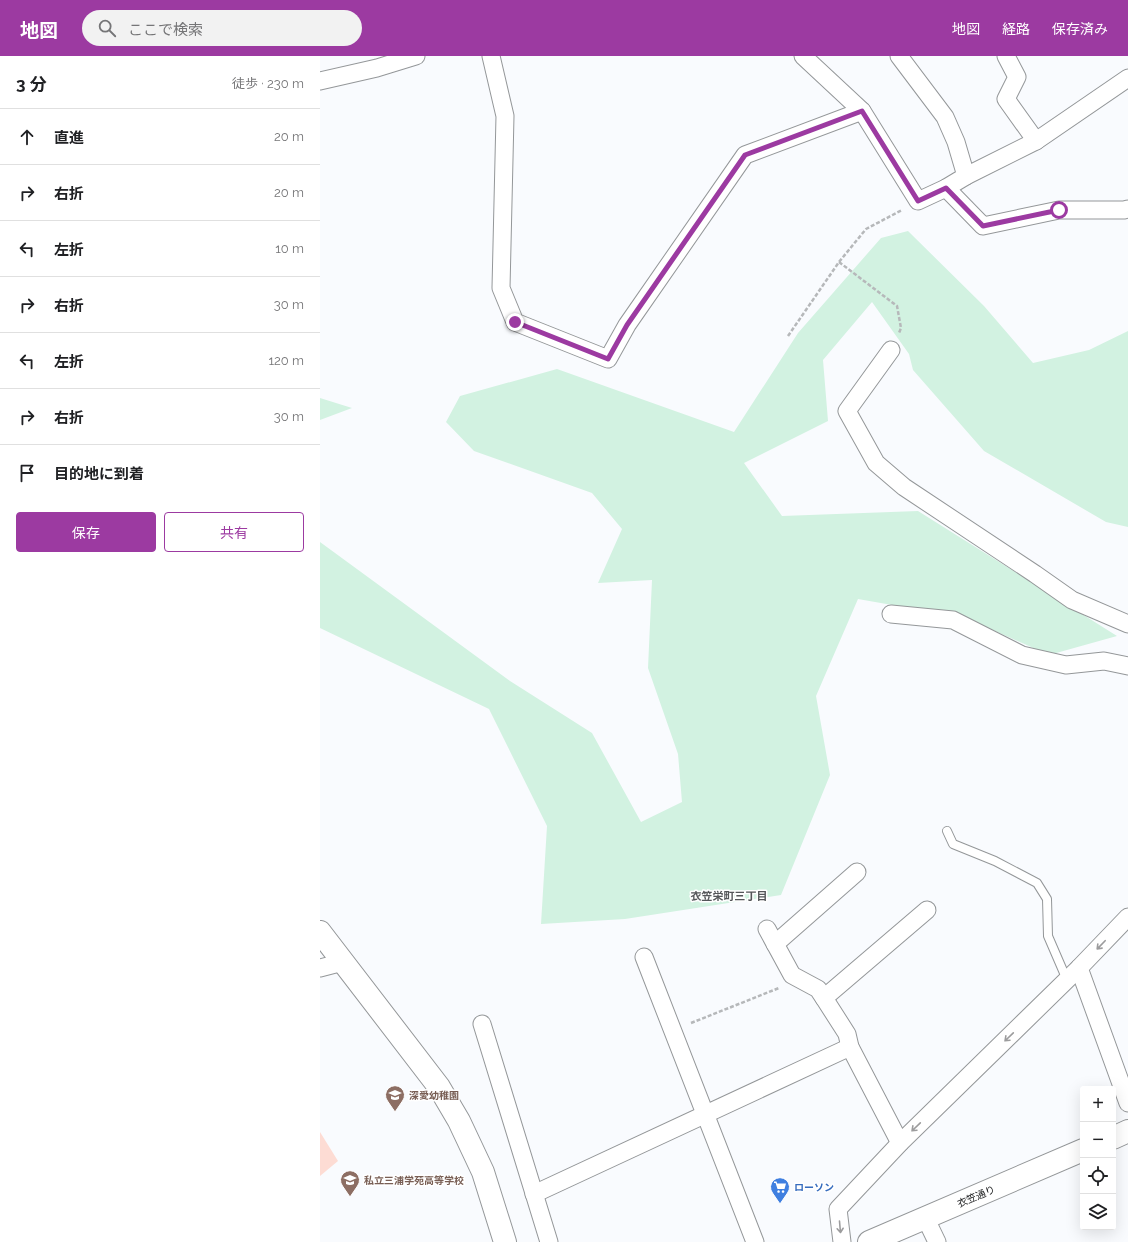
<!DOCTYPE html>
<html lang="ja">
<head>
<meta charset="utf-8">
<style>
	body { margin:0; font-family:Raleway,"Noto Sans JP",sans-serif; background:#f2f2f2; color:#202124 }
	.controls { position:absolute; right:12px; bottom:12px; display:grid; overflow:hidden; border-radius:4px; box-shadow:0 4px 16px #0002 }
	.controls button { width:36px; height:36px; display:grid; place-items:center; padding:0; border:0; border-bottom:1px solid #e0e0e0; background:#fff; color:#202124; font:20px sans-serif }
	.stop { position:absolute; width:12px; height:12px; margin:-9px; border:3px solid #9c3aa1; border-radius:50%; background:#fff }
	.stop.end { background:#9c3aa1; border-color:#fff; box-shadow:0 1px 4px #0008 }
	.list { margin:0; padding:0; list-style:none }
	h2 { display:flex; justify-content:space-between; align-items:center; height:52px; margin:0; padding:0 16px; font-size:17px }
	h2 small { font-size:13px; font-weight:400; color:#757577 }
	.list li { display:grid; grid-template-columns:26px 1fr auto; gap:12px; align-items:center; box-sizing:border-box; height:56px; padding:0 16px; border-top:1px solid #e0e0e0 }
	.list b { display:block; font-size:15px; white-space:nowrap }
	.list em { font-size:13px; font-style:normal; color:#757577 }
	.actions { display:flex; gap:8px; padding:12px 16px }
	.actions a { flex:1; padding:9px 0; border:1px solid #9c3aa1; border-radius:4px; text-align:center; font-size:14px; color:#9c3aa1 }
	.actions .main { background:#9c3aa1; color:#fff }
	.icon { flex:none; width:22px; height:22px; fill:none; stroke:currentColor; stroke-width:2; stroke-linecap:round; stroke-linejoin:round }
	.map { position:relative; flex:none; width:808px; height:1186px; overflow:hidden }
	header { display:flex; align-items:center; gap:24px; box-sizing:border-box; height:56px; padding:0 20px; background:#9c3aa1; color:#fff }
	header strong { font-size:19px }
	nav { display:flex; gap:22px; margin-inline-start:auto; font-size:14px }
	.search { width:280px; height:36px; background:#f2f2f2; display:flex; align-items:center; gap:10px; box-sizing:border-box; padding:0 14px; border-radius:22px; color:#757577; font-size:15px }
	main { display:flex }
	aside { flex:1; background:#fff }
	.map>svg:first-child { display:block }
</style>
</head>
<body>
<header>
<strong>地図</strong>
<div class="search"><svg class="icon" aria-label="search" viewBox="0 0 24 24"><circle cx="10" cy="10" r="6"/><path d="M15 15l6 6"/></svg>ここで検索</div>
<nav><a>地図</a><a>経路</a><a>保存済み</a></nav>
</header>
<main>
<aside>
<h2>3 分<small>徒歩 · 230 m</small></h2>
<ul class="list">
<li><svg class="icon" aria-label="ahead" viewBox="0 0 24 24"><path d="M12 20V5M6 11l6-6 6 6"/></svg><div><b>直進</b></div><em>20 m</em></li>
<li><svg class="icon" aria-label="right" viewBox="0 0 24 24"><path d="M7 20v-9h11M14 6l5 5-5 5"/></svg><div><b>右折</b></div><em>20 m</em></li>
<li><svg class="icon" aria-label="left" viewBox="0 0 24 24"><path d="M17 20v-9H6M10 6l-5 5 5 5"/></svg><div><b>左折</b></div><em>10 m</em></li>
<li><svg class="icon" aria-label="right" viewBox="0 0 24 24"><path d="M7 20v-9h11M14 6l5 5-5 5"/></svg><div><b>右折</b></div><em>30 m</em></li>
<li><svg class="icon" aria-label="left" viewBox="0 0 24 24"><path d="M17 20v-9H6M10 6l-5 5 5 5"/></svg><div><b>左折</b></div><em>120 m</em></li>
<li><svg class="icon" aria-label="right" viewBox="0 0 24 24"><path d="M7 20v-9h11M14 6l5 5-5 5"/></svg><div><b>右折</b></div><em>30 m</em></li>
<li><svg class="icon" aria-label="arrive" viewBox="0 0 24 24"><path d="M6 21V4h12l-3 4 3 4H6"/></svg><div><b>目的地に到着</b></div></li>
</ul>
<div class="actions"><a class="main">保存</a><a>共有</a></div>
</aside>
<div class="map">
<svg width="808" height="1186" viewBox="0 0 808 1186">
	<rect width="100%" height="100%" fill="#f9fbfe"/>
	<!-- green -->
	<g fill="#d2f2e1">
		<polygon points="588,175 664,250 713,307 769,294 808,275 808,471 786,466 664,395 593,314 589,298 552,246 503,304 508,365 424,407 462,460 598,455 797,580 729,599 646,562 538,543 496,640 510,719 461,839 305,863 221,868 227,770 169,653 0,572 0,486 190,625 272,677 321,766 362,746 358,698 328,612 332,524 278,527 302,473 272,437 154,395 126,366 140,340 237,313 414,376 478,277 561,182"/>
		<polygon points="0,342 32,352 0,364"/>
	</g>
	<!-- building -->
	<polygon fill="#fddcd4" points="0,1076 18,1105 0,1120"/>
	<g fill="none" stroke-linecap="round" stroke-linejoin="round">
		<!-- lane casing -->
		<g stroke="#949799" stroke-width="10">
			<polyline id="lane" points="627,775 633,788 675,805 717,827 727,843 728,880 747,924"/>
		</g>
		<!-- street casing -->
		<g stroke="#949799" stroke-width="19">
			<g id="street">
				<polyline points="171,0 185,60 181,232 195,266 288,303 307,269 425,99 542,55"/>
				<polyline points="483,0 542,55 598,145 626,132 646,120 636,86 625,61 579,0"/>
				<polyline points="686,0 697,21 686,43 716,85"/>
				<polyline points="0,25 57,12 96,0"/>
				<polyline points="646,120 716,85 808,22"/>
				<polyline points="626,132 663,170 739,154 804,154 808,153"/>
				<polyline points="571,294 527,355 556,407 584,431 715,518 752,544 808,568"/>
				<polyline points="571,558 633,564 702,599 746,609 784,605 808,610"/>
				<polyline points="447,873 472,919 498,933 504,942 527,978 530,991 580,1087"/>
				<polyline points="455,888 537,816"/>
				<polyline points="324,901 435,1186"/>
				<polyline points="0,912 23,906"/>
				<polyline points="759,912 808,1047"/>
				<polyline points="504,942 607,854"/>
				<polyline points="162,968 229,1186"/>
				<polyline points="214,1138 530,991"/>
				<polyline points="605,1161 617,1186"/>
				<polyline points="522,1186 518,1153 580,1087 759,912 808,861"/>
			</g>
		</g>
		<!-- secondary casing -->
		<g stroke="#949799" stroke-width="24">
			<g id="secondary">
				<polyline points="0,876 119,1031 139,1065 163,1116 185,1186"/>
				<polyline points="793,1082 808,1075"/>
				<polyline points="549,1186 763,1094"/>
			</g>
		</g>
		<!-- path -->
		<g stroke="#b6b8ba" stroke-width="2.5" stroke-dasharray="4 2" stroke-linecap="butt">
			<polyline points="519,206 577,250 581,272 579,277"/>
			<polyline points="468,280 519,206 546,173 582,154"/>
			<polyline points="371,967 459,932"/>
		</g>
		<!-- lane -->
		<use href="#lane" stroke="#fff" stroke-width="8"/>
		<!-- street -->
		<use href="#street" stroke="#fff" stroke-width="17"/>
		<!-- secondary -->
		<use href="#secondary" stroke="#fff" stroke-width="22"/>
	</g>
	<!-- one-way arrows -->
	<defs><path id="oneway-shaft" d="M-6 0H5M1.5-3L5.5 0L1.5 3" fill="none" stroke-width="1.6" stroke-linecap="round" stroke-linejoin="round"/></defs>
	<g stroke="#9c9c9d">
		<use href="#oneway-shaft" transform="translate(781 889) rotate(134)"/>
		<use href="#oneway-shaft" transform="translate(689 981) rotate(136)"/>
		<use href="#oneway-shaft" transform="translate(596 1071) rotate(136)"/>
		<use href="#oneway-shaft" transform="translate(520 1171) rotate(85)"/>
	</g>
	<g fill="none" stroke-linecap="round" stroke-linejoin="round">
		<!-- route -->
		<polyline stroke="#9c3aa1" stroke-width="5" points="195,266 288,303 307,269 425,99 542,55 598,145 626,132 663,170 739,154"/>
	</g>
	<!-- icons -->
	<defs>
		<g id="school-pin" transform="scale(1)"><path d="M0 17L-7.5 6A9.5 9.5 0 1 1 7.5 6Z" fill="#8d6e63" stroke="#fff"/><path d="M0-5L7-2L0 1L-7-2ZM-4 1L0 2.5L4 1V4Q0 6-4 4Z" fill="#fff"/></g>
		<g id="supermarket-pin" transform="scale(1)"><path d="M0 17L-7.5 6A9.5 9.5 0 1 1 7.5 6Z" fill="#3f7fe0" stroke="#fff"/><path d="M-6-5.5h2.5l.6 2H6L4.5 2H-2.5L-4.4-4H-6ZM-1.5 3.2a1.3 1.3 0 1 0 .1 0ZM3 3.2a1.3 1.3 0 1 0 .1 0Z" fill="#fff"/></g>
	</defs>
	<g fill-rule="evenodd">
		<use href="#school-pin" x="75" y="1039"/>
		<use href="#school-pin" x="30" y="1124"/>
		<use href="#supermarket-pin" x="460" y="1131"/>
	</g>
	<g text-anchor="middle" stroke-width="3" stroke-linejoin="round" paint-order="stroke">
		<!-- education labels -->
		<g font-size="10" font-weight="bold" fill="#785e54" stroke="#fff" text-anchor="start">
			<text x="89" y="1043">深愛幼稚園</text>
			<text x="44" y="1128">私立三浦学苑高等学校</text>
		</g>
		<!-- shop labels -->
		<g font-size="10" font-weight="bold" fill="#366cbe" stroke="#fff" text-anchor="start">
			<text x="474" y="1135">ローソン</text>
		</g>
		<!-- street labels -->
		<g font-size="10" fill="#232425" stroke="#fff">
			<text transform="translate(656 1140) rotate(-23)" y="4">衣笠通り</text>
		</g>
		<!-- neighbourhood labels -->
		<g font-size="11" font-weight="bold" fill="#545659" stroke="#fff">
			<text x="409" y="844">衣笠栄町三丁目</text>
		</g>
	</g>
</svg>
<div class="controls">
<button>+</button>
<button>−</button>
<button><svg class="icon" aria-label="locate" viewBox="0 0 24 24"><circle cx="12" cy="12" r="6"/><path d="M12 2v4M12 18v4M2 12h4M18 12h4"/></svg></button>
<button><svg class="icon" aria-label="layers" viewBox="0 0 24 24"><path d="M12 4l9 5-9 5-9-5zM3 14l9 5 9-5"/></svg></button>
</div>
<div class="stop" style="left:739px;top:154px"></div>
<div class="stop end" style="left:195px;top:266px"></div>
</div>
</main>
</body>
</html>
